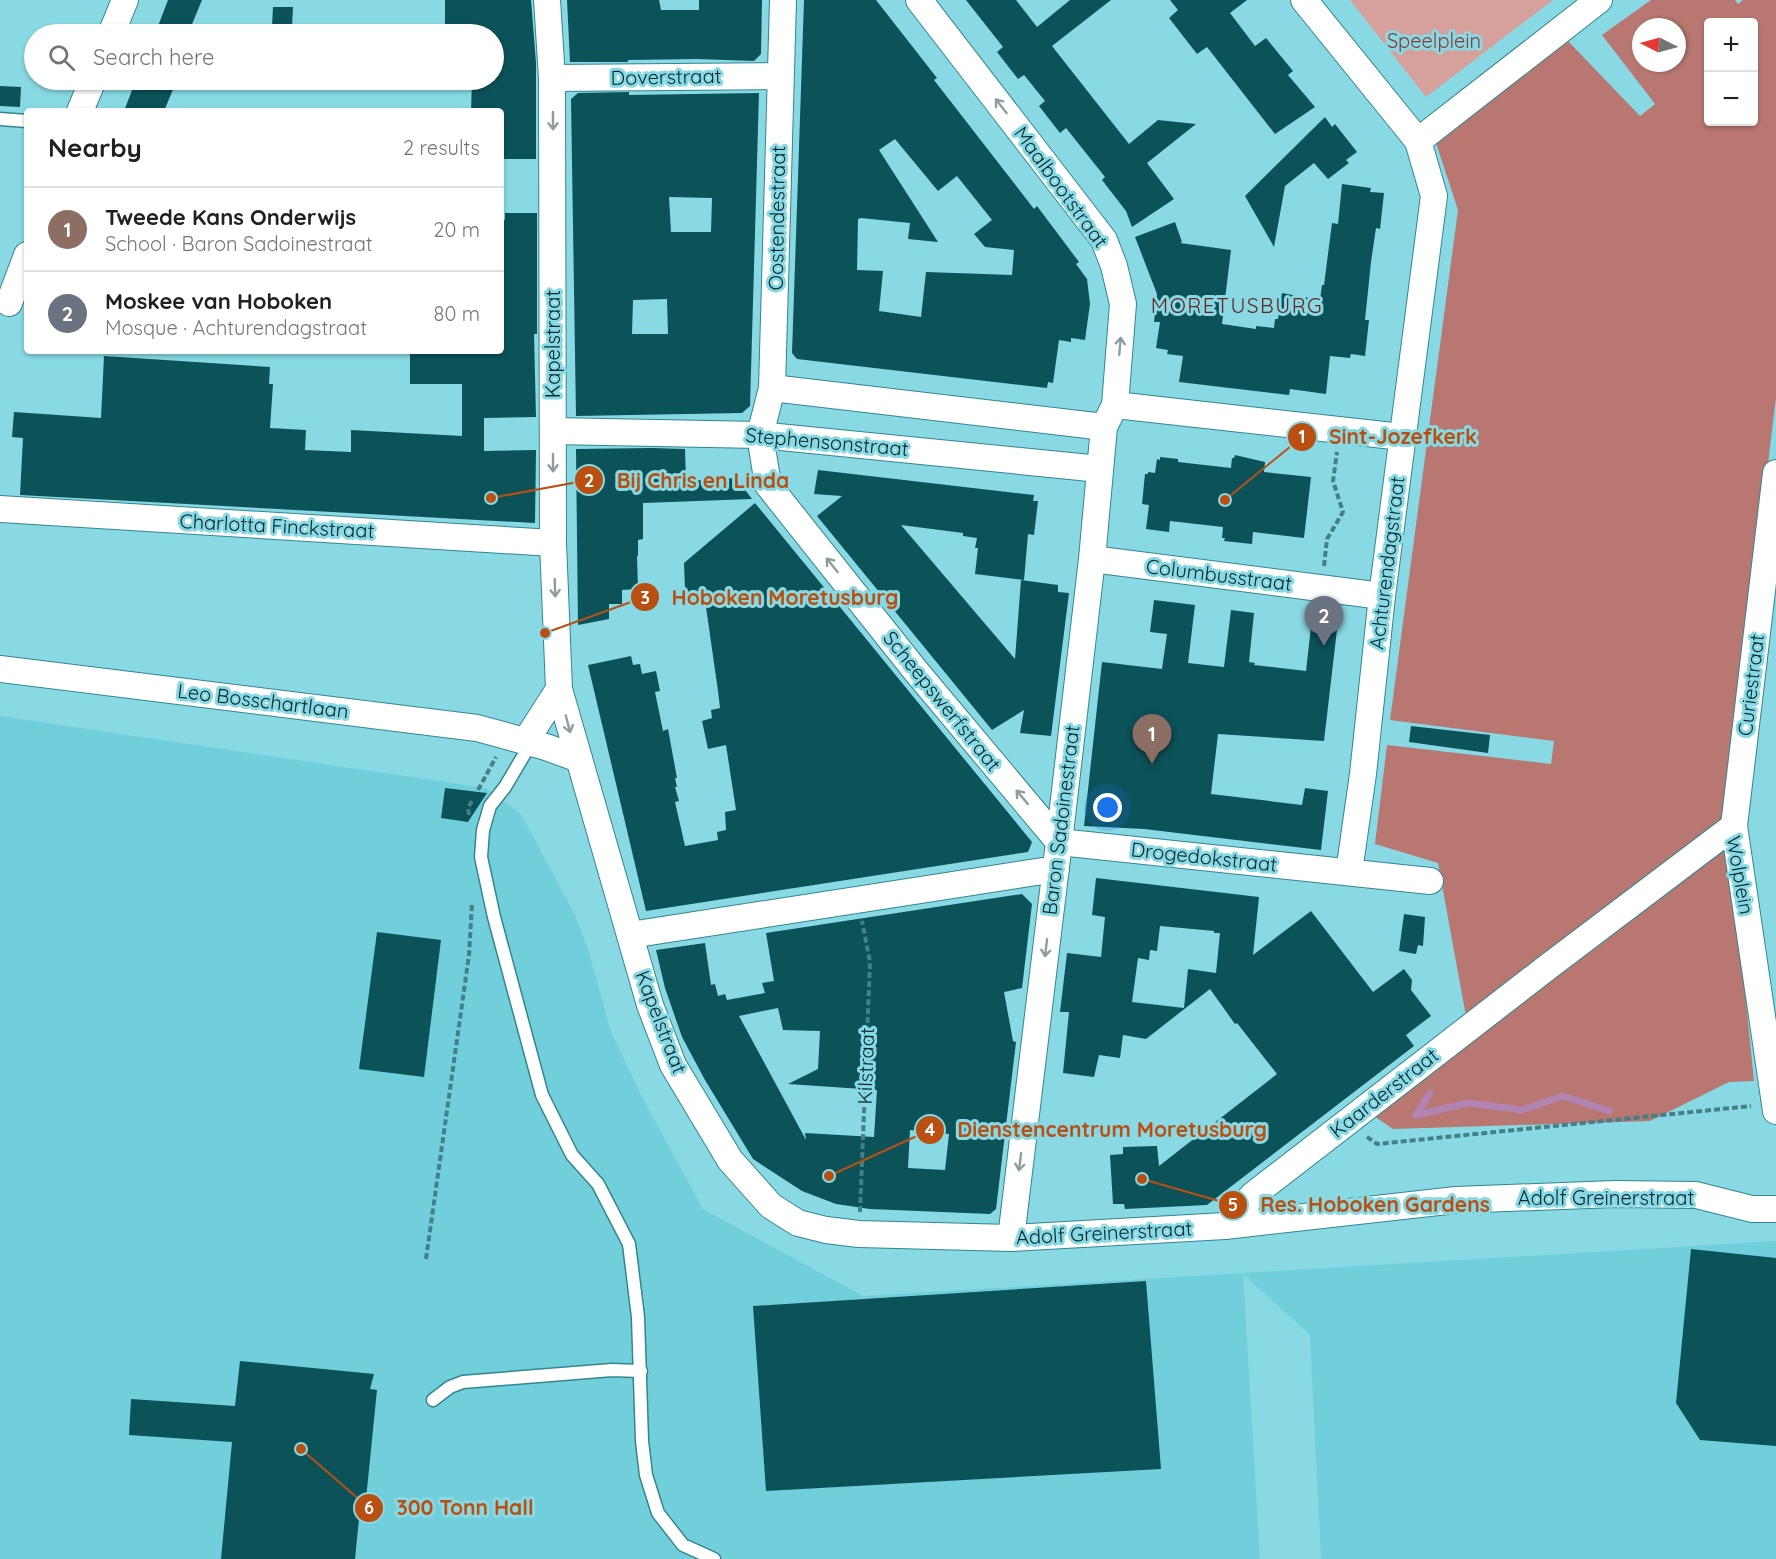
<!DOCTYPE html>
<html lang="en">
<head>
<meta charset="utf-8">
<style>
	body { margin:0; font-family:Quicksand,sans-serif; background:#f6f6f6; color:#202124 }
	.controls { position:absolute; right:18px; top:18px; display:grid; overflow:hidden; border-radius:6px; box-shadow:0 2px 4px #0004 }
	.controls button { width:54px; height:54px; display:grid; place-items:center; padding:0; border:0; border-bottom:2px solid #e0e0e0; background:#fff; color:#202124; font:30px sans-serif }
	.compass { position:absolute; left:1632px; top:18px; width:54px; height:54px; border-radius:50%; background:#fff; box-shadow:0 2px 4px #0004; rotate:276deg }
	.you { position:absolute; left:1108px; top:808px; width:21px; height:21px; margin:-15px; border:4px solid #fff; border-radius:50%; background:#1a73e8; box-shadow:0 0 0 9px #1a73e833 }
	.badge { display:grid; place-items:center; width:39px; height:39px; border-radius:50%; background:#a71219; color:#fff; font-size:20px; font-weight:700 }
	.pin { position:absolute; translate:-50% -50px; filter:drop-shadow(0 2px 3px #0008) }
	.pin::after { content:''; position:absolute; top:32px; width:21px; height:18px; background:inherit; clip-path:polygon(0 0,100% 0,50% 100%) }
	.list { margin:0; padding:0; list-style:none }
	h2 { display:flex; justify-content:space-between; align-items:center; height:78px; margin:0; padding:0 24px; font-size:26px }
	h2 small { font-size:20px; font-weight:400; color:#757577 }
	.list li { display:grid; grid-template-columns:39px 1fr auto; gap:18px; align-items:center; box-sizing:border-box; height:84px; padding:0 24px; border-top:2px solid #e0e0e0 }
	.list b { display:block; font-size:22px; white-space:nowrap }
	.list p { margin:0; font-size:20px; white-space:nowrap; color:#757577 }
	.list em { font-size:20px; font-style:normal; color:#757577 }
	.icon { flex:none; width:33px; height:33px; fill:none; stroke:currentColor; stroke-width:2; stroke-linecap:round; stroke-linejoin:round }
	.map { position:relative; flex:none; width:1776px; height:1559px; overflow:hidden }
	.search { position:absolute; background:#fff; box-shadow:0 2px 4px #0004; left:24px; top:24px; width:480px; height:66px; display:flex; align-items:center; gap:15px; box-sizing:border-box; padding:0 21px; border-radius:33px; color:#757577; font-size:22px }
	.panel { position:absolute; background:#fff; box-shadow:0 2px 4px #0004; left:24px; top:108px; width:480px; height:246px; border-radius:6px }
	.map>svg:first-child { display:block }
</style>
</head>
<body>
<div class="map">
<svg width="1776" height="1559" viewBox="0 0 1776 1559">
	<rect width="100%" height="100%" fill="#88d9e4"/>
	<!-- built -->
	<polygon fill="#71cfdb" points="0,716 486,788 521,814 576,917 589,953 611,1032 643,1099 703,1209 863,1296 1776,1241 1776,1559 1321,1559 1310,1335 1243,1274 1260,1559 0,1559"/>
	<!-- green -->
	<polygon fill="#d6a19b" points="1350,0 1553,0 1426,97"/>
	<!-- forest -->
	<path fill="#b87770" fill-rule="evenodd" d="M1651 0H1735L1738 4 1743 0H1776V398L1726 807 1754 1081 1729 1082 1650 1121 1393 1129 1374 1116 1467 1022 1438 863 1375 844 1387 745 1551 764 1554 741 1390 720 1458 210 1436 143 1567 40 1640 116 1655 104 1602 35ZM1708 22H1754V122H1708ZM1641 27H1677V63H1641Z"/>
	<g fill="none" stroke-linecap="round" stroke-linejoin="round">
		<!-- stream -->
		<polyline stroke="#b184b1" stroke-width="7" points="1430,1093 1416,1115 1469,1103 1522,1110 1563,1096 1609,1111"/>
	</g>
	<!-- building -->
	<g fill="#0c5259" fill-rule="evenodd">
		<polygon points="168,0 202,0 188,34 155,34"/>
		<polygon points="445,0 531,0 536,63 536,159 501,159 501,111 471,111 472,80 494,80 494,34 476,34 476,28 445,28"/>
		<polygon points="567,0 659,0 661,10 699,10 699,0 762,0 761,54 754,61 697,59 628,60 628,62 570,62"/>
		<path d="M804 0H876L937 78 934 80 1034 209 1037 206 1079 262 1076 264 1087 279 1090 304 1085 340 1071 338V342L1059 340 1053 383 1048 382 1047 388 797 359 792 353ZM895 139 938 191 957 176 992 220 974 234 985 247 1014 250 1012 275 926 272 921 317 879 311 883 271 857 270 858 219 861 218 910 223 908 239 938 242 879 150Z"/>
		<polygon points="966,0 1016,0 1037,27 1070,0 1111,0 1052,46 1129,144 1158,120 1196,124 1147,163 1174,199 1132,227 1126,211 1102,180 1105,177 1066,128 1060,133 1039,106 1045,101 1024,75 1018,79 997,52 1003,47"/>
		<polygon points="1170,0 1247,0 1230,13 1255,46 1266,38 1293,71 1288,75 1315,107 1275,134 1207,47 1197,54 1169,18 1178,10"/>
		<polygon points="273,7 293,7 292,27 272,26"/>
		<polygon points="136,80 177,80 164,111 124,111"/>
		<polygon points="0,86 21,87 20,107 0,106"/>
		<path d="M629 92V95L759 93 750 406 742 413 576 416 571 99 578 93ZM669 197 712 198 711 232H671ZM667 299 668 334H632L633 300Z"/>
		<polygon points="1325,117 1332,127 1335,124 1357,152 1346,160 1349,163 1328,179 1314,163 1285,186 1274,247 1245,196"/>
		<polygon points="1342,184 1371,188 1370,192 1384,193 1380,229 1376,228 1371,262 1365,320 1369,320 1365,356 1351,354 1350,358 1330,356 1326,394 1290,389 1289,395 1179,382 1183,356 1167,354 1168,350 1156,348 1160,322 1154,322 1157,294 1135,237 1175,222 1182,242 1180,243 1231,250 1222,324 1256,329 1256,326 1274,328 1275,319 1278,319 1282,293 1320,300 1322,285 1324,285 1332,223 1338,224"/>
		<polygon points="505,213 537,213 537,334 534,334 536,417 484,418 484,451 536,450 535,523 20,495 23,438 12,437 14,412 101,418 104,356 270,367 269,384 273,384 270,428 306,430 305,450 351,452 351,430 462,436 462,384 410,384 410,351 501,351 501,220 505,220"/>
		<polygon points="652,448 685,449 686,481 736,478 752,499 643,503 643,539 638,540 638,556 637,556 638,589 622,590 622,604 609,604 609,619 578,625 576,449"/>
		<polygon points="1235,455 1265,462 1264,472 1311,477 1304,538 1253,532 1252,544 1224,541 1225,538 1222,538 1223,527 1170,521 1169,532 1146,529 1149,505 1142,504 1145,474 1148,474 1148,472 1155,473 1157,459 1160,460 1160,457 1178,459 1178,462 1231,468 1232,458 1234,458"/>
		<polygon points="818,470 1034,495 1033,501 1038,501 1034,535 1028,534 1024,580 975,574 978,548 975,548 977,538 963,536 963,533 901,525 1015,659 1021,580 1058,585 1058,592 1069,593 1051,736 1020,733 1024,710 992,730 817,516 842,496 814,494"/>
		<polygon points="755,503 1032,842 1028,852 646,911 588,665 631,656 633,665 640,664 642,674 656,671 660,691 655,692 663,731 668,729 677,778 675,778 677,787 675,787 679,801 675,802 685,846 718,840 717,832 726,830 725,812 736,810 726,745 708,749 702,721 712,718 711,710 720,708 718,691 705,600 688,603 687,588 685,588 684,563"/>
		<polygon points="1154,600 1195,605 1188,663 1224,667 1231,610 1254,613 1249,662 1255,663 1254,665 1306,671 1312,618 1338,621 1324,741 1218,734 1211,794 1302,805 1305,788 1328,791 1321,850 1144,829 1084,826 1102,662 1162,669 1167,634 1150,632"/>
		<polygon points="1411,726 1490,735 1488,753 1409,742"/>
		<polygon points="445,788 487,793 468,822 441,818"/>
		<path d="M1096 878 1259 897 1253 955 1311 911 1373 992 1404 969 1412 980 1411 990 1431 1016 1406 1035 1414 1046 1207 1205 1125 1209 1124 1204H1113L1110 1155 1123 1154V1147L1157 1146 1159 1166 1277 1074 1237 1023 1235 1024 1210 989 1146 1039 1123 1035 1120 1058 1099 1055 1094 1077 1063 1073 1069 1012H1060L1067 953 1101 957 1105 917 1092 915ZM1160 926 1214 931V933H1220L1216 973 1188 969 1184 1008 1132 1002 1138 958 1149 960 1150 950 1157 951Z"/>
		<path d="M1022 894 1032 904 1022 988 1004 992 1013 1041 1016 1042 996 1209 990 1214 870 1209 836 1204 802 1191 753 1159 705 1080 682 1037 665 988 656 950 705 943 711 985 715 984 718 996 725 994 727 1000 765 993 762 983 774 981 766 933ZM778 1008 783 1030 820 1031 818 1069 788 1084 877 1090 874 1137 805 1133 806 1140 739 1016ZM910 1130 949 1134 945 1170 908 1168Z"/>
		<polygon points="1404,914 1425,917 1423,946 1418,945 1416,954 1399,951"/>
		<polygon points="377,932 441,940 424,1077 359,1069"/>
		<polygon points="1691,1249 1776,1258 1776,1446 1700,1440 1676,1403"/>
		<polygon points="1146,1281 1161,1469 766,1491 753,1306"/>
		<polygon points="240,1361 374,1374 370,1389 377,1390 365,1509 360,1509 355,1559 221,1559 232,1442 129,1435 131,1399 235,1406"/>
	</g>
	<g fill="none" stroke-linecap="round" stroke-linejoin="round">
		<!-- lane casing -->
		<g stroke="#328690" stroke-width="15">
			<g id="lane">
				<polyline points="0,119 27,121"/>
				<polyline points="531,743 505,787 490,806 483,830 481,857 494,917 542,1095 572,1155 598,1184 629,1244 638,1317 642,1441 646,1475 658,1513 683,1545 714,1559"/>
				<polyline points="433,1400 450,1387 463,1382 612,1370 641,1371"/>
			</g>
		</g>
		<!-- street casing -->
		<g stroke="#328690" stroke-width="28">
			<g id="street">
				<polyline points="547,0 552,78 553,543 559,689 650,1005 673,1065 730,1160 771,1206 798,1223 826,1230 859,1234 1011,1238 1225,1226 1456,1200 1615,1194 1696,1195 1752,1209 1776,1209"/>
				<polyline points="783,0 772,388 760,435 768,485 915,670 1059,842 1430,881"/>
				<polyline points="919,0 1104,240 1114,266 1123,304 1115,405 1104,427 1092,559 1059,842 1011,1238"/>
				<polyline points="1304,0 1418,141 1434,196 1382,596 1363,774 1349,872"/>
				<polyline points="111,34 125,0"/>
				<polyline points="552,78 780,76"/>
				<polyline points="80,111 93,80"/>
				<polyline points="1418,141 1599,0"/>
				<polyline points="9,303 27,255"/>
				<polyline points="772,388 1104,427"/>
				<polyline points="1115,405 1402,437"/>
				<polyline points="553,431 760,435 1100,469"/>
				<polyline points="0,509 553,543"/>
				<polyline points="1092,559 1382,596"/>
				<polyline points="0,669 477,728 546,747 579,759"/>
				<polyline points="525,742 559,689"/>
				<polyline points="1734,826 1776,473"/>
				<polyline points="630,935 1056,869"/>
				<polyline points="1225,1226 1253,1195 1549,966 1734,826 1776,1111"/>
			</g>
		</g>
		<!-- path -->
		<g stroke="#457f87" stroke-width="4" stroke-dasharray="6 3" stroke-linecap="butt">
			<polyline points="1324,566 1327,539 1343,512 1333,481 1337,452"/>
			<polyline points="478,790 496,757"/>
			<polyline points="469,815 468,808 473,799"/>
			<polyline points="1367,1137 1377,1144 1751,1106"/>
			<polyline points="860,1212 870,962 862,921"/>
			<polyline points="426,1259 469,955 472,903"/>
		</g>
		<!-- lane -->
		<use href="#lane" stroke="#fff" stroke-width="12"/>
		<!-- street -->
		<use href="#street" stroke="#fff" stroke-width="26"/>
	</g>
	<!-- one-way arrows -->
	<defs><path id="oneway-shaft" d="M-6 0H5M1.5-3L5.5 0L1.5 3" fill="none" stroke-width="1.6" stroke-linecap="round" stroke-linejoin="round" transform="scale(1.5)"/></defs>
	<g stroke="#8e9ea0">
		<use href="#oneway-shaft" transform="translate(1001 106) rotate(-128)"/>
		<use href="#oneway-shaft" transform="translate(553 121) rotate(90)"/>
		<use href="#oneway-shaft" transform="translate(1120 346) rotate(-85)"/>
		<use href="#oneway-shaft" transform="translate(553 463) rotate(90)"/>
		<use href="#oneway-shaft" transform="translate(832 565) rotate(-129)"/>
		<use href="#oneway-shaft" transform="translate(555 588) rotate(88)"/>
		<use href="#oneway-shaft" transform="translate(568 724) rotate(75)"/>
		<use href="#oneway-shaft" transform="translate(1022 797) rotate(-130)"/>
		<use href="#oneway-shaft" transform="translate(1046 948) rotate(97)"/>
		<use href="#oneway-shaft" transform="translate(1020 1162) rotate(97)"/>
	</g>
	<g text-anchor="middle" stroke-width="6" stroke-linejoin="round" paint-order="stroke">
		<!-- park labels -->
		<g font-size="20" fill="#8b3933" stroke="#88d9e4">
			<text x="1434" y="48">Speelplein</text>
		</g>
		<!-- street labels -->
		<g font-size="20" fill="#03272c" stroke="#88d9e4">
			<text transform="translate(666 77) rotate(-1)" y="7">Doverstraat</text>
			<text transform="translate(1061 187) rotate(54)" y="7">Maalbootstraat</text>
			<text transform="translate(777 218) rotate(-89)" y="7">Oostendestraat</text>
			<text transform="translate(553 344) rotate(-90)" y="7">Kapelstraat</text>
			<text transform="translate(827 442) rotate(5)" y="7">Stephensonstraat</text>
			<text transform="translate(277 526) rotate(3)" y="7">Charlotta Finckstraat</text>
			<text transform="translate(1387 563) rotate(-83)" y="7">Achturendagstraat</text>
			<text transform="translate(1219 575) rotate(7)" y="7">Columbusstraat</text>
			<text transform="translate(1751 685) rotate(-83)" y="7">Curiestraat</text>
			<text transform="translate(263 701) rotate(7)" y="7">Leo Bosschartlaan</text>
			<text transform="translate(942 701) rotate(51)" y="7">Scheepswerfstraat</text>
			<text transform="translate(1061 820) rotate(-83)" y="7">Baron Sadoinestraat</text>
			<text transform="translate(1204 857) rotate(6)" y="7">Drogedokstraat</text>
			<text transform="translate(1740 875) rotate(80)" y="7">Wolplein</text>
			<text transform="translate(661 1022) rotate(69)" y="7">Kapelstraat</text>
			<text transform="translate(866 1066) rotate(-88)" y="7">Kilstraat</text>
			<text transform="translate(1384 1093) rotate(-38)" y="7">Kaarderstraat</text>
			<text x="1606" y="1205">Adolf Greinerstraat</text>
			<text transform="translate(1104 1233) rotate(-3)" y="7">Adolf Greinerstraat</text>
		</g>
		<!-- neighbourhood labels -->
		<g font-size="21" letter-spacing="1.5" fill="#692420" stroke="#88d9e4">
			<text x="1237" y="313">MORETUSBURG</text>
		</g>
	</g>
	<!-- callouts -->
	<path fill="none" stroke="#ba4f12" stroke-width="2" d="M1225 500L1302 437M491 498L589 480M545 633L645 597M829 1176L930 1130M1142 1179L1233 1205M301 1449L369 1508"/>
	<g fill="#ba4f12" stroke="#88d9e4" stroke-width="2">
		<circle cx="1225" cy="500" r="6"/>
		<circle cx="491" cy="498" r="6"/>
		<circle cx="545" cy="633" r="6"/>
		<circle cx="829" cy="1176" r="6"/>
		<circle cx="1142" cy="1179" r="6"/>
		<circle cx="301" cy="1449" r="6"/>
		<circle cx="1302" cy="437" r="15"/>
		<circle cx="589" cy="480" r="15"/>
		<circle cx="645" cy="597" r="15"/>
		<circle cx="930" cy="1130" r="15"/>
		<circle cx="1233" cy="1205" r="15"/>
		<circle cx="369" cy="1508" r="15"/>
	</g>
	<g font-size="18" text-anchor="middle" font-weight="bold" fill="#fff">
		<text x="1302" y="443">1</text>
		<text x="589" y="487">2</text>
		<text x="645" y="604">3</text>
		<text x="930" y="1136">4</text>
		<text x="1233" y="1211">5</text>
		<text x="369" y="1514">6</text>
	</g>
	<g font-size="21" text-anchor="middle" font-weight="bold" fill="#ba4f12" stroke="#88d9e4" stroke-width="6" stroke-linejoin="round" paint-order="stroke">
		<text x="1403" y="444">Sint-Jozefkerk</text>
		<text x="703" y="488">Bij Chris en Linda</text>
		<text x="785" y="605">Hoboken Moretusburg</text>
		<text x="1112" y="1137">Dienstencentrum Moretusburg</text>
		<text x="1375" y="1212">Res. Hoboken Gardens</text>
		<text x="465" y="1515">300 Tonn Hall</text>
	</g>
</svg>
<div class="controls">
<button>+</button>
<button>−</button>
</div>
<svg class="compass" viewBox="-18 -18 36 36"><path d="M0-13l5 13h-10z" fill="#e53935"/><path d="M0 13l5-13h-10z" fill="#757577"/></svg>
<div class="you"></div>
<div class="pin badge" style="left:1152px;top:764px;background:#8d6e63">1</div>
<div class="pin badge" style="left:1324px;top:646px;background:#6b7280">2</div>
<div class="search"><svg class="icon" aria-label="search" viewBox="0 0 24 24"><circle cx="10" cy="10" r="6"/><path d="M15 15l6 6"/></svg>Search here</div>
<section class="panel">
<h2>Nearby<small>2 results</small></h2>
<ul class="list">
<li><span class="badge" style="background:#8d6e63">1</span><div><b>Tweede Kans Onderwijs</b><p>School · Baron Sadoinestraat</p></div><em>20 m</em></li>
<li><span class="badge" style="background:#6b7280">2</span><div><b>Moskee van Hoboken</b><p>Mosque · Achturendagstraat</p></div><em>80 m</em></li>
</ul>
</section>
</div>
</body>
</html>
